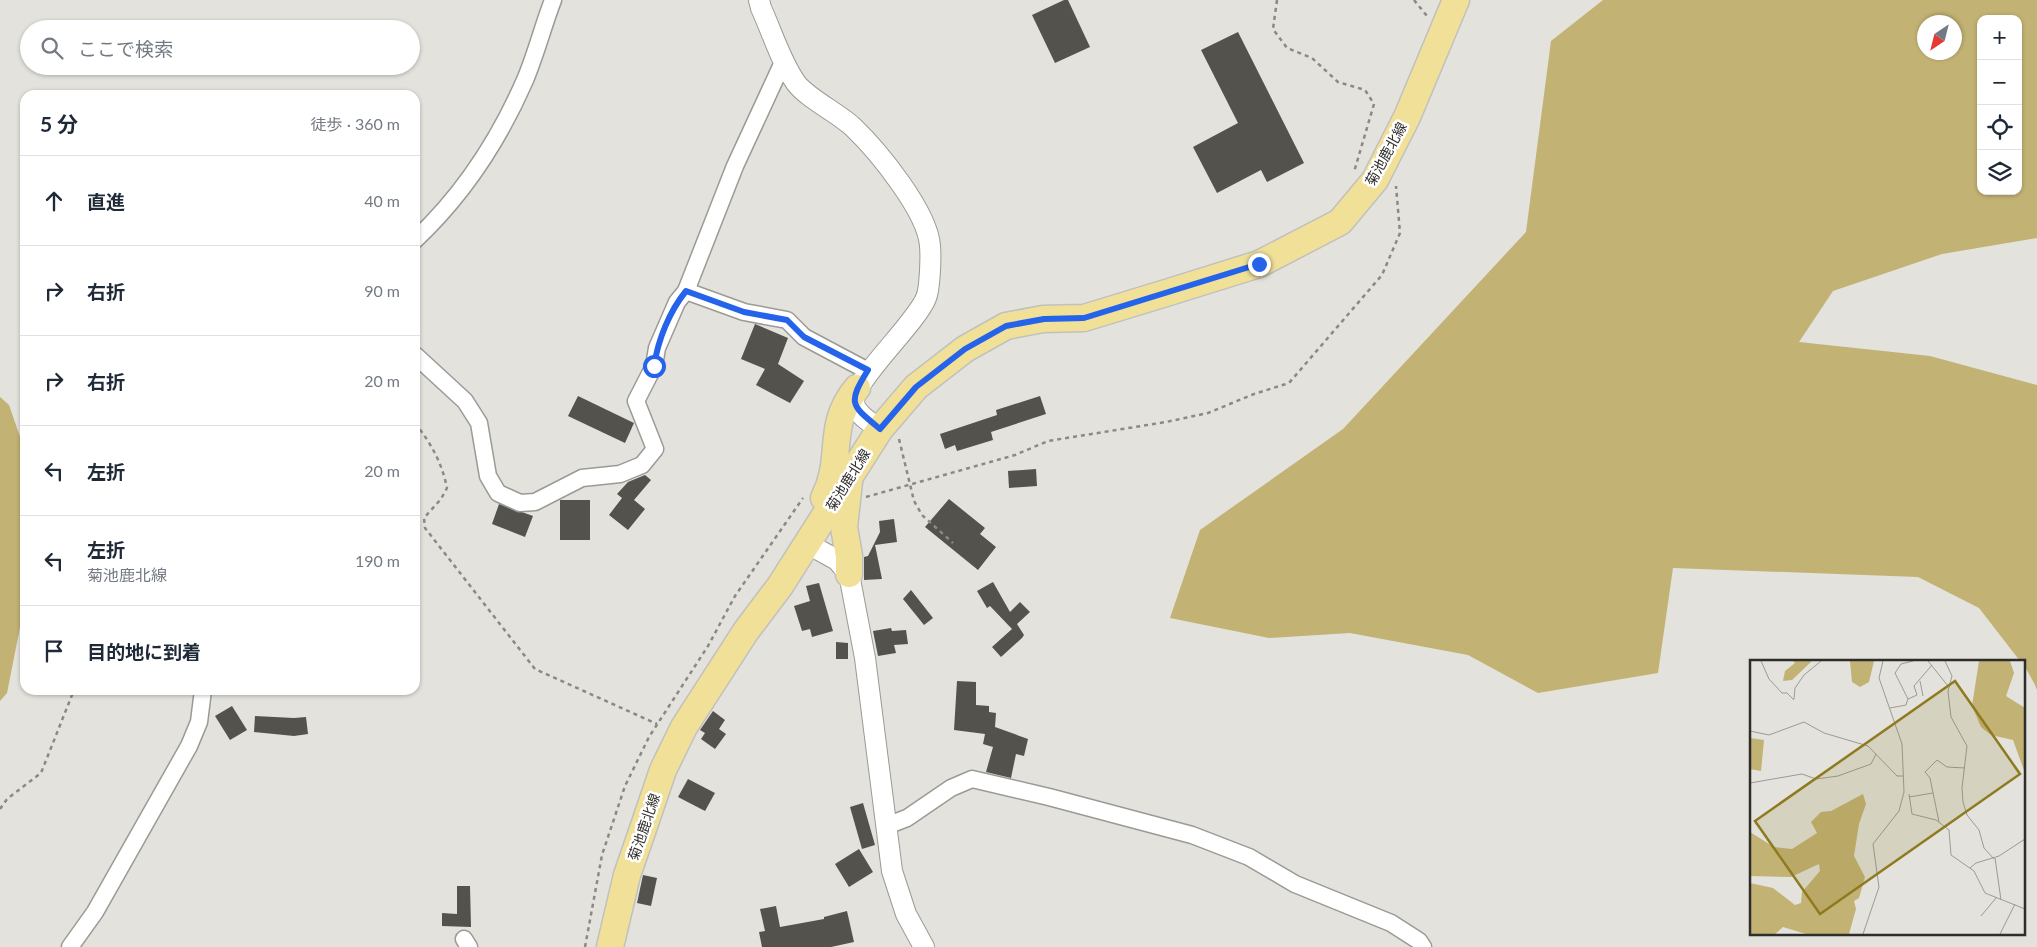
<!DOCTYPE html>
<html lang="ja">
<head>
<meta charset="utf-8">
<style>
	body { margin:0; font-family:Lato,"Noto Sans JP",sans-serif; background:#f6f6f7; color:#1f2937 }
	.controls { position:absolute; right:15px; top:15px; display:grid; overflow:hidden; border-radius:10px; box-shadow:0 1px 4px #0004 }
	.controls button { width:45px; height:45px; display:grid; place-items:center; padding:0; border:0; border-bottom:1px solid #e0e1e3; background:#fff; color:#1f2937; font:25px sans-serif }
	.compass { position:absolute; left:1917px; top:15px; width:45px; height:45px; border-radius:50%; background:#fff; box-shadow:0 1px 4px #0004; rotate:215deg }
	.stop { position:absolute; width:15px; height:15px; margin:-11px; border:4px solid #2563eb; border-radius:50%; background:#fff }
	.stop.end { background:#2563eb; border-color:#fff; box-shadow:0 1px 5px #0008 }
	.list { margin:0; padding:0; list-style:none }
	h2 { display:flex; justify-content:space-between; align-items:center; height:65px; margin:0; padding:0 20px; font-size:21px }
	h2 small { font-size:16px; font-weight:400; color:#747a83 }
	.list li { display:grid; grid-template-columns:32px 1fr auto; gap:15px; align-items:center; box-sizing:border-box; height:90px; padding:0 20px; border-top:1px solid #e0e1e3 }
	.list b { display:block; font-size:19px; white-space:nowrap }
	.list p { margin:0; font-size:16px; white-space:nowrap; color:#747a83 }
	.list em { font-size:16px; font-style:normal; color:#747a83 }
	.icon { flex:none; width:28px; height:28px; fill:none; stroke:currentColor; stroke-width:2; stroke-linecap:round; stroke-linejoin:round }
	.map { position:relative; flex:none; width:2037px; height:947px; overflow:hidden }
	.search { position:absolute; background:#fff; box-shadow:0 1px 4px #0004; left:20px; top:20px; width:400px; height:55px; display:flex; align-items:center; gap:12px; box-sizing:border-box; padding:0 18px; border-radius:28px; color:#747a83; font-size:19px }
	.panel { position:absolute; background:#fff; box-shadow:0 1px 4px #0004; left:20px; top:90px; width:400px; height:605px; border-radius:15px }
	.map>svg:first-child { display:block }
</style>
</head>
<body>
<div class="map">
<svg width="2037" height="947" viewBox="0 0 2037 947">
	<rect width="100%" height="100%" fill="#e3e2dc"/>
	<!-- green -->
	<g fill="#c2b273" fill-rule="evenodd">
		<path d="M1603 0H2037V238L1942 254 1833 291 1799 342 1930 356 2037 385V690C2034 681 2024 667 2023 661H2020L1979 608 1918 577 1673 568 1658 673 1538 693 1468 655 1350 633 1269 638 1170 618 1200 530 1343 429 1526 232 1551 41ZM1981 19H2018V191H1981ZM1924 22H1954V52H1924Z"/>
		<polygon points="0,397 9,405 25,451 25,602 7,693 0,701"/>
	</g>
	<!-- building -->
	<g fill="#53524d">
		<polygon points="1064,0 1068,0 1090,47 1055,63 1032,15"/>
		<polygon points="1238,32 1304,163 1267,182 1261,170 1217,193 1193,147 1238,123 1201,50"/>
		<polygon points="755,324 788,338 778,364 804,381 790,403 756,385 765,369 741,359"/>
		<polygon points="578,396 634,423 625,443 568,416"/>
		<polygon points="1040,396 1046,414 991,432 993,440 957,451 955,445 945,449 940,434 997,415 996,410"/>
		<polygon points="1036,469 1037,486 1009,488 1008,471"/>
		<polygon points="645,475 651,480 634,500 645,509 628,530 609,515 622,498 617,494 628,482"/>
		<polygon points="949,499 985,528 980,534 996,547 978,570 925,527"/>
		<rect x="560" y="500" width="30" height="40"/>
		<polygon points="499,504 533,516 525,537 492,524"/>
		<polygon points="894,519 897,542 875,545 882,579 864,580 864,557 868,556 880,532 879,521"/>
		<polygon points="993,582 1010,612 1020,602 1030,612 1017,624 1024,635 1022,638 1001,657 992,647 1012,629 990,606 987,608 977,591"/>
		<polygon points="819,583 833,631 812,637 810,629 802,631 794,606 810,601 806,586"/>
		<polygon points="911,590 933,618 924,625 903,599"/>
		<polygon points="891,628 892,631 906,630 908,644 894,645 896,653 878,656 873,631"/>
		<polygon points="836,642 848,643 848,659 836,659"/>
		<polygon points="957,681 976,682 976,705 989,706 989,712 996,713 995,727 1028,739 1024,756 1016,754 1011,778 986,772 993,747 983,744 985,734 954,730"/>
		<polygon points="232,706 247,730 230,740 215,716"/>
		<polygon points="713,711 725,720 719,729 726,734 715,749 701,739 705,733 700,730"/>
		<polygon points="255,716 294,718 306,717 308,734 294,736 254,732"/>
		<polygon points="688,779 715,793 705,811 678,797"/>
		<polygon points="863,803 875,845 862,849 850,807"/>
		<polygon points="859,849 873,872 849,887 835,864"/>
		<polygon points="643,875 657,878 651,906 637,903"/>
		<polygon points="457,886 470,886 471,927 442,926 442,913 457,914"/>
		<polygon points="776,906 780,927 824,919 824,917 847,911 854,942 831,947 762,947 759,932 765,931 760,909"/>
	</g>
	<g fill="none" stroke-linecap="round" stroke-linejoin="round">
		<!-- minor casing -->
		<g stroke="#9b9a94" stroke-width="19">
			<g id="minor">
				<path d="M415 240C464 194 498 142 525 80 536 54 543 26 553 0"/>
				<polyline points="686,291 744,312 787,320 804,337 868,371"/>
				<polyline points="415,355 465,401 479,423 488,476 498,493 520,503 535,502 582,478 620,474 642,465 655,449 636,401 654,366 657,348 677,302 686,291 735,166 784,60"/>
				<polyline points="886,826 907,818 951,788 972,779 1049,797 1192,835 1249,857 1295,884 1391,923 1419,941 1423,947"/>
				<polyline points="464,939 469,947"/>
				<polyline points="70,947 95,912 189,746 199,722 203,690"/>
			</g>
		</g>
		<!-- tertiary casing -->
		<g stroke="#9b9a94" stroke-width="22">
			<g id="tertiary">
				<path d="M759 0 761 8C772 32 781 62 796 83 807 98 838 113 853 127 878 151 928 212 930 246 931 257 930 289 926 298 915 325 851 382 854 403 856 414 871 423 880 429"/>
				<polyline points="808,544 837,560 849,574 865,658 892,871 906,914 924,947"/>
			</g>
		</g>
		<!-- primary casing -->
		<g stroke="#c0c0bf" stroke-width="29">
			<g id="primary">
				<polyline points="849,482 844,527 849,556 849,574"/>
				<path d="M824 498C845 457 825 426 857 388"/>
				<polyline points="610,947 627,875 644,826 663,770 684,727 746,631 780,586 880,429 916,387 965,349 1006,326 1043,319 1084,318 1166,293 1259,264 1340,222 1375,180 1407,117 1456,0"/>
			</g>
		</g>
		<!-- path -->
		<g stroke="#8a8985" stroke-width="2.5" stroke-dasharray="4 4" stroke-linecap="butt">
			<polyline points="1277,0 1273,29 1287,48 1312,58 1338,82 1365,90 1374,104 1354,172"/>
			<polyline points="1414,0 1427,16"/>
			<path d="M415 423C431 443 442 463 447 488L441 499 424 518 425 528 535 669 657 724"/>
			<polyline points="899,439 914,501 922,515 953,543"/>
			<polyline points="866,497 1015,455 1048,441 1166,422 1208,413 1254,394 1289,383 1382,275 1400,233 1396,186"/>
			<polyline points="0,809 7,799 41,773 74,690"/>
			<polyline points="585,947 602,855 625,786 649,737 708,646 735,596 803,498"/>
		</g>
		<!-- minor -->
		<use href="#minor" stroke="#fff" stroke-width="16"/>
		<!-- tertiary -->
		<use href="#tertiary" stroke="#fff" stroke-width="20"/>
		<!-- primary -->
		<use href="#primary" stroke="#f1e098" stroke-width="26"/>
	</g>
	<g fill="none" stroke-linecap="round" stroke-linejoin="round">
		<!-- route -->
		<path stroke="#2563eb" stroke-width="6" d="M654 366C658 340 669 312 686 291L744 312 787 320 804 337 868 370C847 404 851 405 880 429L916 387 965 349 1006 326 1044 319 1084 318 1259 264"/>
	</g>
	<g text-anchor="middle" stroke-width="5" stroke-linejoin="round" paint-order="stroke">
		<!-- street labels -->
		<g font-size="14" fill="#2e2d2b" stroke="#fff">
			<text transform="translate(1386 154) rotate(-61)" y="5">菊池鹿北線</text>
			<text transform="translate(848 480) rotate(-58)" y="5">菊池鹿北線</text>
			<text transform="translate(644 827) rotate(-71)" y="5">菊池鹿北線</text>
		</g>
	</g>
	<!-- overview -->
	<g transform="translate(1750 660)">
		<rect width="275" height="275" fill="#e3e2dc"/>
		<path d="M43 1H62L42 20 33 21 35 11 45 3ZM100 1H124L119 22 110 27 102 22ZM229 1H260L264 13 256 36 275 48V113L263 80 241 75 231 67 222 46ZM0 78 14 80 11 111 0 109ZM113 134 116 144 109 164 104 196 115 217 109 238 104 241 106 249 99 274H56L33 267 25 274H0V223L23 228 45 245 51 243 52 232 70 211 69 204 41 217 0 216V172L24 187 42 189 67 173 61 162 71 152 81 151Z" fill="#c2b273"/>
		<path fill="none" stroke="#9b9a95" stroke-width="1" d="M11 1 19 19 32 33H37L44 40M178 1 198 26M195 1 202 16 198 31 201 57 217 86 212 128 213 142 217 155 229 170 234 188 244 199M170 21 173 36M44 39 45 28 54 15 71 1M158 39 145 13 151 4 163 1M140 48 156 45 158 39 167 35 164 26 182 5M0 71 19 75 54 62 74 73 118 86 147 116H153M0 123 52 114 66 119 88 116 121 104 126 94M159 134 162 154 186 160 199 170 201 195 224 211 235 233 275 249M159 137 183 133M189 162 180 118 175 112 187 100 197 107 215 108M245 198 251 240M220 208 226 203 249 196 275 179M231 256 246 238M113 274 129 227 123 184 149 151 154 132 152 84 129 18 133 1M250 274 265 244"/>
		<path fill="#8f7a20" fill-opacity="0.15" stroke="#8f7a20" stroke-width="2.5" d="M205 21 270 114 70 254 5 161Z"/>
		<rect width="275" height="275" fill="none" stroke="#2e2d2b" stroke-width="2.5"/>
	</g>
</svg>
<div class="controls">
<button>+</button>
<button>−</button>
<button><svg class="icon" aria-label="locate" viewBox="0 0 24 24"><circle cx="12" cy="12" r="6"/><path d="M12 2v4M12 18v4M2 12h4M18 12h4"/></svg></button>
<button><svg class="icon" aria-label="layers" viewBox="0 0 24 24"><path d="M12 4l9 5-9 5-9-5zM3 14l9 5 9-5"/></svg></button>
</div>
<svg class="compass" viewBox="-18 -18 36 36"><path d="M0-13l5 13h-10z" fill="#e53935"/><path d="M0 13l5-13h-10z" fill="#747a83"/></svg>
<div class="stop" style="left:654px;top:366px"></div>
<div class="stop end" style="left:1259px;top:264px"></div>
<div class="search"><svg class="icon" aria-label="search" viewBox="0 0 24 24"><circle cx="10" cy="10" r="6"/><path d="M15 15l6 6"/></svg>ここで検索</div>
<section class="panel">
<h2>5 分<small>徒歩 · 360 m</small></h2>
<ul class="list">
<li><svg class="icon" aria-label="ahead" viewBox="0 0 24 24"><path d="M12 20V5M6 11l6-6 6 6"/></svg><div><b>直進</b></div><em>40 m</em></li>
<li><svg class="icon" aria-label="right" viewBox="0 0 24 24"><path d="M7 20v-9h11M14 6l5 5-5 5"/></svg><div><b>右折</b></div><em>90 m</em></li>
<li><svg class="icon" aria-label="right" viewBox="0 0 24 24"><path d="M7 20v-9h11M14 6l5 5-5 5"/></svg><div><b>右折</b></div><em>20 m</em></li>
<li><svg class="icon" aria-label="left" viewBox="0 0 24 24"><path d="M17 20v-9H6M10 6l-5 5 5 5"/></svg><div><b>左折</b></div><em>20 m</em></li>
<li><svg class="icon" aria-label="left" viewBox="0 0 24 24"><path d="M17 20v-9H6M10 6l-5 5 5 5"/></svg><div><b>左折</b><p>菊池鹿北線</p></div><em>190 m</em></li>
<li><svg class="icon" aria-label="arrive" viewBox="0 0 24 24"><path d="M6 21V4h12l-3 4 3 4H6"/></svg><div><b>目的地に到着</b></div></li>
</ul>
</section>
</div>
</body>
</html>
